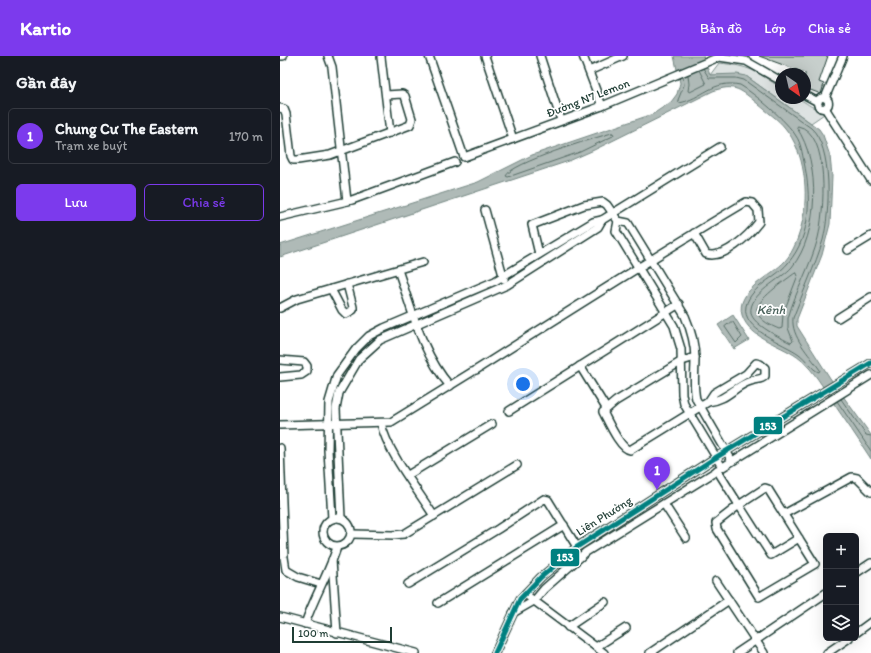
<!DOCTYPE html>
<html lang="vi">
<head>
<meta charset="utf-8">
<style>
	body { margin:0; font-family:Itim,sans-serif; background:#20242c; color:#f1f3f6 }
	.controls { position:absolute; right:12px; bottom:12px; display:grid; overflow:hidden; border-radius:6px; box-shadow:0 4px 16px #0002 }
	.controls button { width:36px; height:36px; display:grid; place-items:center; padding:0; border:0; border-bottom:1px solid #363941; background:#171b24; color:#f1f3f6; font:20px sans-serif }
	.compass { position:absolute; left:495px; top:12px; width:36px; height:36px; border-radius:50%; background:#171b24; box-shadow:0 4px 16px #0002; rotate:146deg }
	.scale { position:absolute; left:12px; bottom:10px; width:100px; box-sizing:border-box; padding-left:4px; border:2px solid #1f3d34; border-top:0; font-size:11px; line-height:14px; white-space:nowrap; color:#1f3d34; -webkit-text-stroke:3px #fff; paint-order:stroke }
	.you { position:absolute; left:243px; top:328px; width:14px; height:14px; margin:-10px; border:3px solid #fff; border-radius:50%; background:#1a73e8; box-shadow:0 0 0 6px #1a73e833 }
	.badge { display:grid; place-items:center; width:26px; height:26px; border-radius:50%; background:#7c3aed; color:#fff; font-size:13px; font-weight:700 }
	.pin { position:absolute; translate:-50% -33px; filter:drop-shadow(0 1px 2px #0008) }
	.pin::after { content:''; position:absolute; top:21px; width:14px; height:12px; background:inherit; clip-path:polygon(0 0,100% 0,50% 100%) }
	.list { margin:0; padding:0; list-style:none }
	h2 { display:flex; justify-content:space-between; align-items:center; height:52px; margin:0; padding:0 16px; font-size:17px }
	h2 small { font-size:13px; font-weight:400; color:#9ea1a6 }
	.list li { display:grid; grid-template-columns:26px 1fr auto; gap:12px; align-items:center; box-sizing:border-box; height:56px; margin:0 8px 8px; padding:0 8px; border:1px solid #363941; border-radius:6px }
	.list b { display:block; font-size:15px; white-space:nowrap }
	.list p { margin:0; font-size:13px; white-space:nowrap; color:#9ea1a6 }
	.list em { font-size:13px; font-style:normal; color:#9ea1a6 }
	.actions { display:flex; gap:8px; padding:12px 16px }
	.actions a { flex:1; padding:9px 0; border:1px solid #7c3aed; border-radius:6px; text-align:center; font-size:14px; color:#7c3aed }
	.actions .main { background:#7c3aed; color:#fff }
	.icon { flex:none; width:22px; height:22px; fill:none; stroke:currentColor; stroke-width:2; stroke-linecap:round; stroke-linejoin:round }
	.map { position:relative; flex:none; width:591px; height:597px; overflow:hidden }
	header { display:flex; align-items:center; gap:24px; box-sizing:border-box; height:56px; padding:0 20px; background:#7c3aed; color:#fff }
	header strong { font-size:19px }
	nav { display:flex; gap:22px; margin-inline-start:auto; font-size:14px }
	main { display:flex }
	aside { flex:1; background:#171b24 }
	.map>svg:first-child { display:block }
</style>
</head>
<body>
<header>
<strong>Kartio</strong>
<nav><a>Bản đồ</a><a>Lớp</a><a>Chia sẻ</a></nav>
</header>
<main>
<aside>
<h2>Gần đây<small></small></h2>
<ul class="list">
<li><span class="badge">1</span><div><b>Chung Cư The Eastern</b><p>Trạm xe buýt</p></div><em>170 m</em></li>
</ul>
<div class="actions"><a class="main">Lưu</a><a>Chia sẻ</a></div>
</aside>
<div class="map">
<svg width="591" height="597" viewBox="0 0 591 597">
	<rect width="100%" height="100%" fill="#fff"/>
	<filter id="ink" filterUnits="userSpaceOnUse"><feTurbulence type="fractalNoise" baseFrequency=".025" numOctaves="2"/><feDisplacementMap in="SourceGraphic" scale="8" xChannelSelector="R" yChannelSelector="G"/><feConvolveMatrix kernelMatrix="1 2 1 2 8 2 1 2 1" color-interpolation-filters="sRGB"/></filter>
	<g filter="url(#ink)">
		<!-- green -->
		<path fill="#dee3e2" stroke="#7e908b" d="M439 7C470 10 476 15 501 32V42C506 42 513 41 517 42 529 47 534 57 549 51L550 54 531 67 466 20 430 19Z"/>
		<!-- water -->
		<g fill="#afbab7" stroke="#758883">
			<path d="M394 0H423L430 19 457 18 466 20 539 73 543 79 550 100 552 120 550 168 542 199 517 263V270L550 322 591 379V403C578 383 565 364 552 345 543 331 534 315 521 304 504 289 470 284 462 259 455 234 492 220 505 205 514 195 519 180 522 167 529 137 525 96 505 72 498 63 487 56 478 48 461 34 455 27 433 35L314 94 289 105 0 201V189L198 126 252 99 373 58 391 46 397 38 400 27Z"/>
			<polygon points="453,259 469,284 454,293 438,269"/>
		</g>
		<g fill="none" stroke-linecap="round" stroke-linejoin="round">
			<!-- shore -->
			<g stroke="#596f68" stroke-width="1">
				<polyline points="408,19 409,28 408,35 410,36 426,28 419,14"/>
				<path d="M403 21 404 29 398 44 399 47C422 43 433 23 460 29 475 38 507 65 516 80 521 87 522 97 524 106 531 139 532 179 508 207 496 222 471 230 466 250 461 274 504 287 519 298 526 303 532 314 539 316L540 314C529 298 511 281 513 262 523 236 535 210 543 184 550 157 553 91 531 72L464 24 456 22H429L423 12"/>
				<path d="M518 70C551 76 544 158 538 182 531 209 516 234 508 262V272L513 285 511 287C501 282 473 269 471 257 468 238 502 223 512 211 539 178 541 107 517 72Z"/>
				<path d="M332 77 334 78 333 80 300 96 228 121 226 120C231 107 314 82 332 77Z"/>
				<path d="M515 217 518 219 503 258 502 272 499 273C492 270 480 265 477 256 474 245 506 224 515 217Z"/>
				<polygon points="451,266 453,266 462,281 456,287 445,271"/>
				<polyline points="561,343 586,379 591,380"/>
				<polyline points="557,345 591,395"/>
			</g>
		</g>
		<!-- building -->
		<polygon fill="#c7cfcc" stroke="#1f3d34" points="479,0 548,0 539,26 544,28 541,38 525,32 525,17"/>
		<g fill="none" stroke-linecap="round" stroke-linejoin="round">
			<!-- minor casing -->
			<g stroke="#1f3d34" stroke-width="10">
				<g id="minor">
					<polyline points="0,0 3,0"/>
					<polyline points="48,0 52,11 67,145"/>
					<polyline points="149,0 184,101 322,50 439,1 466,5 501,25"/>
					<polyline points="205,0 233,83"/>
					<polyline points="260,0 281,64"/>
					<polyline points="303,0 322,50"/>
					<polyline points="101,1 110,77"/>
					<polyline points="309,15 343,0"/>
					<polyline points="525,39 538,46"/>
					<circle cx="543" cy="47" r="5.5"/>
					<polyline points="545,42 563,0"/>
					<polyline points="0,52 4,53 6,58 11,100 13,104 18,104 50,99 130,69 132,63 125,40 122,38 106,39"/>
					<polyline points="545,52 591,124"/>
					<polyline points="205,154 224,223"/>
					<polyline points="0,161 72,144 175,106"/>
					<path d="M338 165 348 167 405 260C411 274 415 287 415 303 415 316 413 330 416 343L452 405"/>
					<polyline points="568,194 591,180"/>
					<polyline points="259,198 252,169 304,149 323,146 327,149 338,165 336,175 394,270 401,293 402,338 404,348 442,411"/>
					<path d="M118 214C132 254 142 298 170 330"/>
					<polyline points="51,233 62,254 66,258 73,254 73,251 67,228"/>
					<polyline points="0,252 17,243 143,206"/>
					<polyline points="558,262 591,241"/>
					<path d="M415 301 402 305 336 345 323 356C328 365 340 393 350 394L428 346C448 344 454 330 471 325 477 322 480 325 485 320V312L480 308 476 307 466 318 434 337 428 346"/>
					<polyline points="0,304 24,306 27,310 27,315 21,319 0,321"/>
					<polyline points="300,310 326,352"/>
					<path d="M196 314C286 257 375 200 466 146L472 147 478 154 479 166C469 179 444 204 426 198L414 177"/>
					<polyline points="229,355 399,248"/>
					<path d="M101 367C107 396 137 433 154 460"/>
					<polyline points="0,369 111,366 192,316"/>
					<polyline points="0,392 4,501 6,514 18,521 41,528"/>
					<polyline points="437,414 459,449 485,432 488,433 535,508 479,541 437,473 436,467 459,449 491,499 519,482"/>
					<polyline points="128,419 212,368"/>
					<polyline points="384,448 406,482"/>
					<polyline points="504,458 572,421 577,422 591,436"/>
					<circle cx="57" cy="476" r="14"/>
					<polyline points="61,462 56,353 59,337 79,303 100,284 227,229 318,171 322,164"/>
					<polyline points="52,463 48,394 49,346 57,319 76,293 89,280 104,272 215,225 313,166 322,164 440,91"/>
					<polyline points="72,478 113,479 124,478 237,409"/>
					<polyline points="52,504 57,577"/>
					<polyline points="576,517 591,507"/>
					<polyline points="436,525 484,597"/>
					<polyline points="128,528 218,473 264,443 268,444 297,491"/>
					<polyline points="245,538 324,597"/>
					<polyline points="158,547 284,469"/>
					<polyline points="233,557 254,545 264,533 306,496 591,319"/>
					<polyline points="0,561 136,597"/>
					<path d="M25 568C34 541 49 517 57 491"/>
					<polyline points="288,571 325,546"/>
					<polyline points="576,577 591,566"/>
					<polyline points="316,591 346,572"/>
					<polyline points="215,597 240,543 261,521 297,491 435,402 591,307"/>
					<polyline points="370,597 449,544"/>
					<polyline points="457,597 546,537"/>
					<polyline points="547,597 569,582"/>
				</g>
			</g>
			<!-- minor -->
			<use href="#minor" stroke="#fff" stroke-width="7"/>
			<!-- bus-1 casing -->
			<g stroke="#fff" stroke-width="8">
				<polyline id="bus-1" points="215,597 240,543 261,521 297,491 435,402 591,307"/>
			</g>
			<!-- bus-1 -->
			<use href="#bus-1" stroke="#008080" stroke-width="5"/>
		</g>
	</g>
	<g text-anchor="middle" stroke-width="3.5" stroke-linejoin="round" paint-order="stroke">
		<!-- street labels -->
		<g font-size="12" fill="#1f3d34" stroke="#fff">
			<text transform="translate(308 42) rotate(-21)" y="4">Đường N7 Lemon</text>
			<text transform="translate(324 460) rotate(-32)" y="4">Liên Phường</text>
		</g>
		<!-- water labels -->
		<g font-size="13" font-style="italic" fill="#4a625b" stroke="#fff">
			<text x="491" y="258">Kênh</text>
		</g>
	</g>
	<g stroke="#fff" stroke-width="1.5">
		<rect x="473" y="360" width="30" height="19" rx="4" fill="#008080"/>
		<rect x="270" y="492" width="30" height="19" rx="4" fill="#008080"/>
	</g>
	<g font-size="11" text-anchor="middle" font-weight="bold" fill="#fff">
		<text x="488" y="374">153</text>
		<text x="285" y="505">153</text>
	</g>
</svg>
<div class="controls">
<button>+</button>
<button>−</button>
<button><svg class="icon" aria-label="layers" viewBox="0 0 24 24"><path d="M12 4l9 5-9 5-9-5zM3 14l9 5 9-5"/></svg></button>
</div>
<svg class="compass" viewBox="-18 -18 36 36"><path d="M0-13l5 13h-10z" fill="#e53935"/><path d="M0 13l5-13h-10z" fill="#9ea1a6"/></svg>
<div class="scale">100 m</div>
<div class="you"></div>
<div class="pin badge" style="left:377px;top:434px">1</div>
</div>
</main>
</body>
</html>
